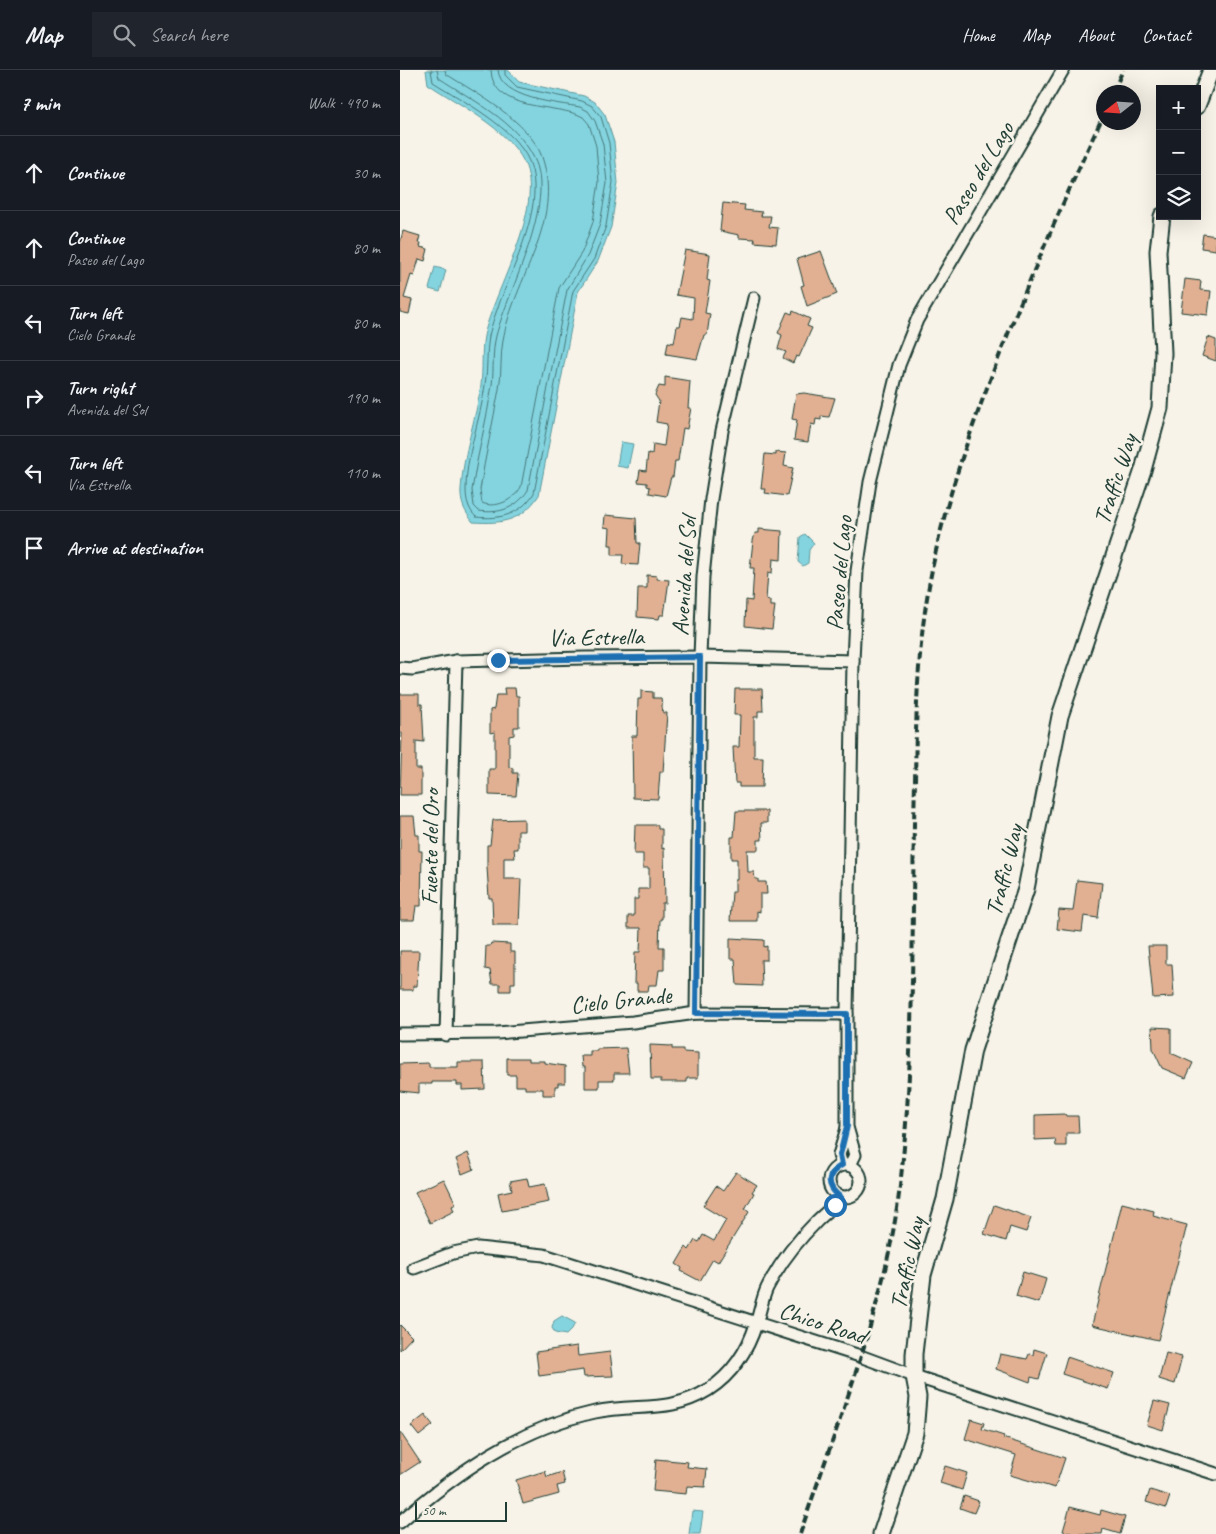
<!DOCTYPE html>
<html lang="en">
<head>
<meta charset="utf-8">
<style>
	body { margin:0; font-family:Caveat,sans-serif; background:#20242c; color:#f1f3f6 }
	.controls { position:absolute; right:15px; top:15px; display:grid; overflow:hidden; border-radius:0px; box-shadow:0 5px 20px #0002 }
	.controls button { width:45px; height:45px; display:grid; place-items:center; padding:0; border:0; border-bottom:1px solid #363941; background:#171b24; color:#f1f3f6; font:25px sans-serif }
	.compass { position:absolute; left:696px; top:15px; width:45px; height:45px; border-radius:50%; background:#171b24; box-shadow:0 5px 20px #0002; rotate:253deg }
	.scale { position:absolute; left:15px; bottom:12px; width:92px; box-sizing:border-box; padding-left:5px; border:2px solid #1f3d34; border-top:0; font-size:14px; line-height:18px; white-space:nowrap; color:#1f3d34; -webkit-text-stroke:4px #f7f3e8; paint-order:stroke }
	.stop { position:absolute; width:15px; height:15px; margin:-11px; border:4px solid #1f6fb2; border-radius:50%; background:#fff }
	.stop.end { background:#1f6fb2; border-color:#fff; box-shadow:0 1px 5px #0008 }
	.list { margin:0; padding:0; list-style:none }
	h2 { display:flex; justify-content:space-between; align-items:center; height:65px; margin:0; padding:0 20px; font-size:21px }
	h2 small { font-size:16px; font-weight:400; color:#9ea1a6 }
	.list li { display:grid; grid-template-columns:32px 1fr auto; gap:15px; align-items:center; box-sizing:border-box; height:75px; padding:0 20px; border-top:1px solid #363941 }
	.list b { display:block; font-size:19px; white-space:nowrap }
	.list p { margin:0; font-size:16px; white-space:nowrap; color:#9ea1a6 }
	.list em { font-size:16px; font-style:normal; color:#9ea1a6 }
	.icon { flex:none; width:28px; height:28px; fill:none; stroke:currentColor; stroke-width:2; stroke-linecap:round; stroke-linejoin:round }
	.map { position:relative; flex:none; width:816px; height:1464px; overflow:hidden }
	header { display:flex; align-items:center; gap:30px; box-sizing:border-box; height:70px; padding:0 25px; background:#171b24; border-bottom:1px solid #363941 }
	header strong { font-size:24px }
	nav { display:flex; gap:28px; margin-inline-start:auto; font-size:18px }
	.search { width:350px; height:45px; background:#20242c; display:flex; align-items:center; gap:12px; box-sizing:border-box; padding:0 18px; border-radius:0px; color:#9ea1a6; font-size:19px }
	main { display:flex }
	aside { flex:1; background:#171b24 }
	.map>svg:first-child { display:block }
</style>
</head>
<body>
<header>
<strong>Map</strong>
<div class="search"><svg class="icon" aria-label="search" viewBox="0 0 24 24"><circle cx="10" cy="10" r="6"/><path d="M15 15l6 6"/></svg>Search here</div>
<nav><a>Home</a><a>Map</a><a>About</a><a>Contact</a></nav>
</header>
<main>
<aside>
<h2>7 min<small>Walk · 490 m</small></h2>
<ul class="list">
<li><svg class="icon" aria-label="ahead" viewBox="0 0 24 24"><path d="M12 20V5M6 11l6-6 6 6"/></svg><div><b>Continue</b></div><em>30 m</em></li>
<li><svg class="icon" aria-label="ahead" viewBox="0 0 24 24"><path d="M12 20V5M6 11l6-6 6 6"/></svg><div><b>Continue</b><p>Paseo del Lago</p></div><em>80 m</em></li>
<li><svg class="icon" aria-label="left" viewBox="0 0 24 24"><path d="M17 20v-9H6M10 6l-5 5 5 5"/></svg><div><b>Turn left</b><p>Cielo Grande</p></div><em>80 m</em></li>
<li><svg class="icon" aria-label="right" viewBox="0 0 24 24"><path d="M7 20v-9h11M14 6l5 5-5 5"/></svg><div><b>Turn right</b><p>Avenida del Sol</p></div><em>190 m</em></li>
<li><svg class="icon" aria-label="left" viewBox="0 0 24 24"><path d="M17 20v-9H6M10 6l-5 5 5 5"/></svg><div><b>Turn left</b><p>Via Estrella</p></div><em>110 m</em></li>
<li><svg class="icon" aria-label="arrive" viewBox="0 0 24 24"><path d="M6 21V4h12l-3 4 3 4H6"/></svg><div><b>Arrive at destination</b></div></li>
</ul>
</aside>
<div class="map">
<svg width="816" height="1464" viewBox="0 0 816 1464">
	<rect width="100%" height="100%" fill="#f7f3e8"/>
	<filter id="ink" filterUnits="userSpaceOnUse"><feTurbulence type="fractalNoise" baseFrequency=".02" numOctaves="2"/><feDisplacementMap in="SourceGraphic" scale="10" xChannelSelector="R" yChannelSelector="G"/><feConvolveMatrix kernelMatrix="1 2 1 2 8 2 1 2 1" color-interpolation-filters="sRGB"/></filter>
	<g filter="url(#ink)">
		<!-- water -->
		<g fill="#84d4e0" stroke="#5c989b">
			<path d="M26 0H108L119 12 184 26 195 32 205 45 214 72 218 113 211 157 198 191 178 222 139 425C122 451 103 454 73 452 65 442 60 433 61 419 63 384 76 349 81 315 83 299 81 282 84 266 94 220 146 137 124 92 108 59 58 34 28 14Z"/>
			<polygon points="35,197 46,200 40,222 29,219"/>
			<polygon points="221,372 233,374 228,398 217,396"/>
			<polygon points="405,464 414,473 409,480 408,493 403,496 398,492 400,467"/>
			<polygon points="162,1246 175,1253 172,1259 166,1265 155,1263 152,1258 154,1251"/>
			<polygon points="292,1441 303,1442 300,1464 289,1464"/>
		</g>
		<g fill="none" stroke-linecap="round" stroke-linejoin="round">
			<!-- shore -->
			<g stroke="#477979" stroke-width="1">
				<path d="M31 0 33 12C63 31 115 58 129 91 150 141 100 216 89 266 86 282 88 299 85 315 81 348 65 388 66 420 66 431 69 440 76 447 101 450 121 444 134 423L173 221 194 189 206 156 213 112 209 73 201 47 192 36 182 31 117 17 105 5V0"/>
				<path d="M37 0 39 8C72 30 116 51 134 88 157 133 108 220 96 266 92 282 94 299 92 315 87 350 77 385 72 420L74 436 79 441C100 444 117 438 128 420L167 220 188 185 200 154 207 113 203 74 195 51 188 41 180 37C158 33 100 29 98 0"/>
				<path d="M45 0 46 4C76 23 130 52 142 87 164 152 114 209 103 270 100 286 102 303 99 319 93 353 85 386 80 420L82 433C96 439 114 430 121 417L159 218 182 182 193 152 199 112 196 76 189 54 183 47C158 33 92 43 91 0"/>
			</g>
		</g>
		<!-- building -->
		<g fill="#e1b092" stroke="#1f3d34">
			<polygon points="323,133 345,135 344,140 362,142 361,146 371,146 369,157 378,158 376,174 354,172 355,169 339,168 339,165 320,161"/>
			<polygon points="3,161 20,166 18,173 21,173 20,177 28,179 25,191 19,189 14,206 11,205 4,228 12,230 9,244 0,242 0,173"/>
			<polygon points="803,164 816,166 816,180 801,178"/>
			<polygon points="285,180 310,184 307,210 310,211 305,243 310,244 307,265 304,265 297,289 266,284 268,272 274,273 277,256 280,256 282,247 293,249 294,228 276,225"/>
			<polygon points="421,181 437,224 407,236 401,216 404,215 397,189"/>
			<polygon points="785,209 801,211 800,220 811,221 808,245 781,242"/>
			<polygon points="393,241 410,249 407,256 412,258 399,287 396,286 393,293 383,288 386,282 378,279 382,265 378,263 387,242 392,244"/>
			<polygon points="808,267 816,270 816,291 802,286"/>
			<polygon points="265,307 290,311 288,338 291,338 287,359 283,358 278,391 275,391 273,407 271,407 266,426 249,423 250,417 247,416 247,413 238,412 240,400 246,401 248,383 252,384 253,374 264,376 267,354 256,352 259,331 255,325 259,316 265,317"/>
			<polygon points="404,323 435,328 429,347 421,346 421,350 416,349 415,355 411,354 408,372 394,370 397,350 392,349 396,324"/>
			<polygon points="376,382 386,383 384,396 393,398 387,426 365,423 366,419 361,419 365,384 376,385"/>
			<polygon points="205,445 236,448 237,473 240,473 238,495 222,494 223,485 212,485 212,475 209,475 210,458 204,457"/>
			<polygon points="359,459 382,461 381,490 373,489 372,503 368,502 366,530 370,531 370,536 375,536 372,559 345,556 346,530 352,531 354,498 350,498 353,471 355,463 359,463"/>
			<polygon points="247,505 257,506 257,509 269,510 264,545 260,545 259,549 237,547 238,518 247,518"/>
			<polygon points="104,618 115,618 116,626 119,626 119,657 114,657 114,665 109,666 109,697 113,698 113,703 118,703 116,726 89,725 89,699 95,699 95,662 90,663 90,640 94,639 96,625 105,625"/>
			<polygon points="335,619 362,619 363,641 358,641 358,647 354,647 354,687 363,687 362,717 339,717 339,713 335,713 333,677 339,677 340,645 334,645"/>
			<polygon points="241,621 253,622 253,628 261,628 263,643 267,643 263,702 260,702 258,729 233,728 232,666 237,666 238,629 241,629"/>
			<polygon points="0,624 19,624 19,634 22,634 24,672 16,671 16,699 21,699 21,725 0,725 2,663 0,663"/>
			<polygon points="336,741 367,741 367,753 361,753 362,770 358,770 358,780 347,780 348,802 354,802 355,809 358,809 358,812 366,812 367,824 360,824 360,842 357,841 357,851 330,851 332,822 335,822 335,810 337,810 337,789 331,789 331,767 334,767"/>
			<polygon points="0,746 14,746 16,765 19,765 19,781 22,781 21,836 16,836 14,850 0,850"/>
			<polygon points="124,749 124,761 118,761 118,779 114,779 115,788 104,788 104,809 121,809 119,855 93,855 92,828 89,828 87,797 87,775 90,775 93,750"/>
			<polygon points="235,755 258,755 258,759 262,759 262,779 264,778 265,833 262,833 262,849 260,849 259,877 264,877 264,900 259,900 257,915 249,915 248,921 237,921 237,913 234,913 235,882 240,882 241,858 228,858 228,846 234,846 234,829 238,829 238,819 249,819 249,798 243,798 243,784 234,784"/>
			<polygon points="677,810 702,813 698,848 684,846 682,862 657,859 659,840 673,841"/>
			<polygon points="330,868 364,870 364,877 367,876 367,890 361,890 362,916 337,915 335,889 330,889"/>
			<polygon points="91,873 110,874 110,882 115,882 115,913 111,913 111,921 100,921 100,914 92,914 90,900 85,899 86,876 90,876"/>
			<polygon points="748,876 766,876 766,894 772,894 774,927 753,928"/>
			<polygon points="0,881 19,881 17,916 13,916 13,920 0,920"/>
			<polygon points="752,957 771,958 771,983 793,993 786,1008 762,998 753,979"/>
			<polygon points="250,975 272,976 272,979 283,979 283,982 298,983 298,1008 287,1008 287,1012 261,1012 261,1009 251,1009"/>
			<polygon points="226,978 229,1003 214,1003 214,1010 199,1010 199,1018 185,1018 185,997 182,997 181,986 190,986 190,981 197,981 197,979"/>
			<polygon points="107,988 129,988 129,991 145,991 145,993 165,996 165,1013 158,1013 158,1016 155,1016 155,1025 143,1025 143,1019 125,1019 125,1016 116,1016 116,1005 107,1005"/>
			<polygon points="58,992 84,992 85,1019 62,1020 62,1015 57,1015 57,1012 32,1012 32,1014 19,1014 19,1023 0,1021 0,994 29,993 29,997 58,997"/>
			<polygon points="665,1044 666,1046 678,1046 679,1063 666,1063 666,1076 656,1076 655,1069 635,1070 635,1045"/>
			<polygon points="68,1083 74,1099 62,1104 56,1089"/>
			<polygon points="336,1102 357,1115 352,1122 354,1123 345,1139 349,1142 318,1192 313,1189 300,1211 281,1201 282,1198 276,1194 286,1177 289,1180 295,1170 299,1172 303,1165 314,1171 326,1150 303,1136 316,1116 323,1121"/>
			<polygon points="127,1108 129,1117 145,1114 149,1132 102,1141 98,1123 112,1120 110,1111"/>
			<polygon points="44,1109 56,1134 52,1136 54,1141 30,1153 15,1122"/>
			<polygon points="722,1133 754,1141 753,1146 787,1155 758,1270 692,1255"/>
			<polygon points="594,1135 631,1148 626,1162 610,1157 606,1171 584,1164"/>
			<polygon points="623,1202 646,1209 639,1233 616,1226"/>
			<polygon points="0,1255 12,1267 0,1280"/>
			<polygon points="177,1276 178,1286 210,1282 213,1306 184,1307 183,1300 139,1306 136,1282"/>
			<polygon points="634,1279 647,1283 639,1309 631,1307 630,1312 596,1299 600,1284 627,1289 629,1284 633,1285"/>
			<polygon points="766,1283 782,1287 775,1314 759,1309"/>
			<polygon points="667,1287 714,1303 708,1319 662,1304"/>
			<polygon points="754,1331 770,1335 763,1360 747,1355"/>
			<polygon points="25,1345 33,1355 19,1366 11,1356"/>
			<polygon points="571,1349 584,1353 582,1359 604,1366 603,1368 665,1388 655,1418 610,1405 616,1385 565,1369"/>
			<polygon points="0,1362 20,1392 0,1405"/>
			<polygon points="256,1389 288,1392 287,1397 307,1399 305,1417 287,1416 286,1424 253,1421"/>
			<polygon points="545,1396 567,1403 562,1420 540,1413"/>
			<polygon points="145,1401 147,1407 162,1402 165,1414 157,1416 159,1424 123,1434 116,1410"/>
			<polygon points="750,1420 770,1426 766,1438 746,1432"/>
			<polygon points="564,1426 579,1431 574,1443 560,1438"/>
			<polygon points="670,1437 700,1445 701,1440 725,1447 720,1464 703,1459 702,1464 674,1464 663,1461"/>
		</g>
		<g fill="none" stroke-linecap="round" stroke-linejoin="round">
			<!-- minor casing -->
			<g stroke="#1f3d34" stroke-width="15">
				<g id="minor">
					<polyline points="0,598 12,599 56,591 184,588 300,587 453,591"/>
					<polyline points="296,943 300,587 303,507 311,429 322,361 354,228"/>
					<polyline points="0,964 97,963 233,952 296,943 447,944"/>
					<polyline points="46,965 56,591"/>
					<circle cx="445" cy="1111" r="16"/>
					<polyline points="442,1095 439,1085 447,1058"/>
					<polyline points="450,1095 455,1085 447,1057 447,944 453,591 457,501 470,412 499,295 517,250 663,0"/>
					<polyline points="14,1198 53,1183 78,1178 144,1185 460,1286 514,1306 816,1404"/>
					<path d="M0 1452C57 1402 120 1358 195 1342 237 1333 269 1344 308 1320 332 1305 348 1280 356 1254 360 1242 362 1229 367 1218 379 1194 398 1170 417 1151 425 1143 434 1137 440 1127"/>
				</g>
			</g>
			<!-- tertiary casing -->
			<g stroke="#1f3d34" stroke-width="19">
				<g id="tertiary">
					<polyline points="797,36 811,0"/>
					<polyline points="481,1464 515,1363 518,1327 514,1306 514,1284 523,1205 545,1129 573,980 626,819 660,646 743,400 760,338 763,283 758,181 762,146"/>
				</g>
			</g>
			<!-- minor -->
			<use href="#minor" stroke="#f7f3e8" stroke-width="11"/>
			<!-- tertiary -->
			<use href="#tertiary" stroke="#f7f3e8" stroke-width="15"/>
			<!-- rail -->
			<g stroke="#1f3d34" stroke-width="4" stroke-dasharray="8 4" stroke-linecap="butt">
				<polyline points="713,22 723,0"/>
				<path d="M400 1464C437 1354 484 1240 499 1124 516 988 511 849 515 712 516 650 517 589 527 528 539 450 565 375 593 302 627 214 664 129 704 44"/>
			</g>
		</g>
	</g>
	<g fill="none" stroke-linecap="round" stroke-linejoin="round" filter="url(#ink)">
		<!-- route -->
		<path stroke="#1f6fb2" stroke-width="6" d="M98 590 300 587 296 943 447 944V1056L440 1085 442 1095C426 1104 426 1116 440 1127L435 1135"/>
	</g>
	<g text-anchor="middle" stroke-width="5" stroke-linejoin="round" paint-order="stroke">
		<!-- street labels -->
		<g font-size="24" fill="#1f3d34" stroke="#f7f3e8">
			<text transform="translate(578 103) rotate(-59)" y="8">Paseo del Lago</text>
			<text transform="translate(715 409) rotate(-72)" y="8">Traffic Way</text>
			<text transform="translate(439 503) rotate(-85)" y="8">Paseo del Lago</text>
			<text transform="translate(284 506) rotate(-86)" y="8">Avenida del Sol</text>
			<text transform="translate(196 567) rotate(-1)" y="8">Via Estrella</text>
			<text transform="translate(30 777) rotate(-89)" y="8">Fuente del Oro</text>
			<text transform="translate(604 800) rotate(-76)" y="8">Traffic Way</text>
			<text transform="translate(221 930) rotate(-6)" y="8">Cielo Grande</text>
			<text transform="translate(507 1193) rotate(-78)" y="8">Traffic Way</text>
			<text transform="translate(423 1253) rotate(18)" y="8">Chico Road</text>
		</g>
	</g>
</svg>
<div class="controls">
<button>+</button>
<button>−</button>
<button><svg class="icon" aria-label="layers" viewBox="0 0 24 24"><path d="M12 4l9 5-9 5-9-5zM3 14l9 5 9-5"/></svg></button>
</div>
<svg class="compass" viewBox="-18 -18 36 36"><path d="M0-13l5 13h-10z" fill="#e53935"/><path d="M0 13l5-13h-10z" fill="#9ea1a6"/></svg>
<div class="scale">50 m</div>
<div class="stop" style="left:435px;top:1135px"></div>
<div class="stop end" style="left:98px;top:590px"></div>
</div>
</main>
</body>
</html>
